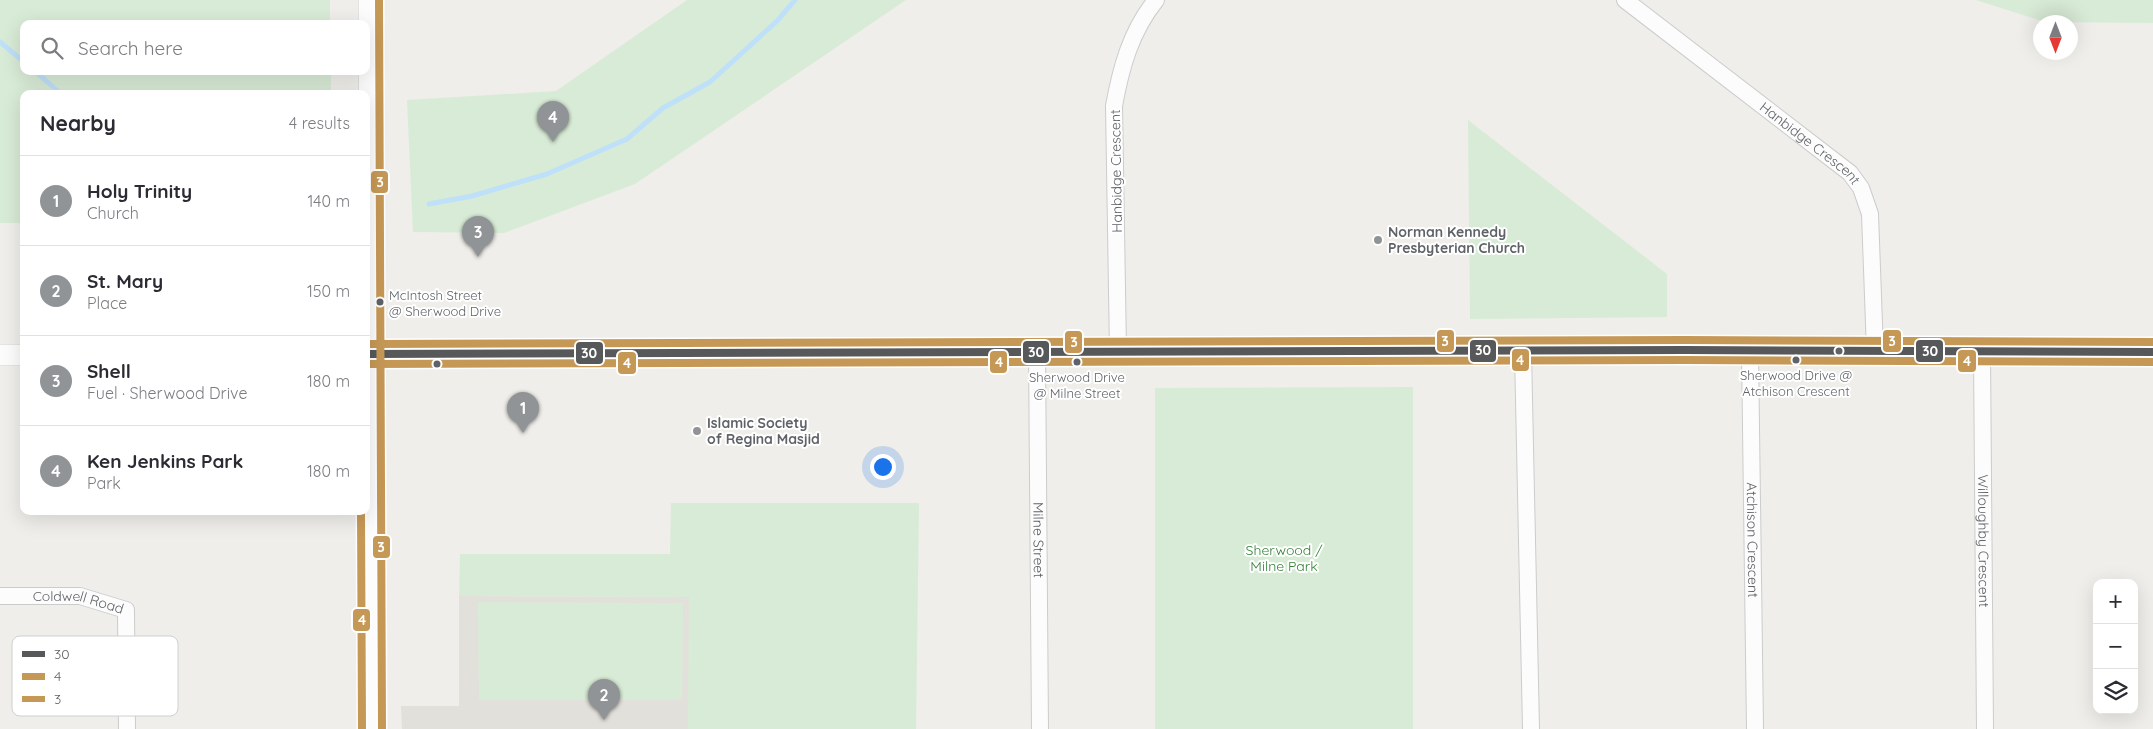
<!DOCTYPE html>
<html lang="en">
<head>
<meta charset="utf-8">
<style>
	body { margin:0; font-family:Quicksand,sans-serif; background:#f7f7f7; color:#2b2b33 }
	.controls { position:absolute; right:15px; bottom:15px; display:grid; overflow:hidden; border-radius:10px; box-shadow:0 5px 20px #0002 }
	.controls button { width:45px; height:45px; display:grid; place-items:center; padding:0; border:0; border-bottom:1px solid #e1e1e2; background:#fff; color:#2b2b33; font:25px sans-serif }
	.compass { position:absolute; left:2033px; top:15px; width:45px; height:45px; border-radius:50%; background:#fff; box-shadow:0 5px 20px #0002; rotate:180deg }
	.you { position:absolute; left:882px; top:466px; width:18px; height:18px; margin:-12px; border:4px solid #fff; border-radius:50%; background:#1a73e8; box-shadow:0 0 0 8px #1a73e833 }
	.badge { display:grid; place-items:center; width:32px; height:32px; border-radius:50%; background:#919496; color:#fff; font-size:16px; font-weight:700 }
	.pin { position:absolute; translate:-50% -41px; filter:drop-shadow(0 1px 2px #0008) }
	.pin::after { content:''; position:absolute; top:26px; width:18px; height:15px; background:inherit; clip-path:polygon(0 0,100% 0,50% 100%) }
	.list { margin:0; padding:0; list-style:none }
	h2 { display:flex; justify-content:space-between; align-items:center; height:65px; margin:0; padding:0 20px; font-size:21px }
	h2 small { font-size:16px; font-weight:400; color:#7c7c81 }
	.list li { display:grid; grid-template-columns:32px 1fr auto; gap:15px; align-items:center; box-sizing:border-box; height:90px; padding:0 20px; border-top:1px solid #e1e1e2 }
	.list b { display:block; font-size:19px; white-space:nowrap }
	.list p { margin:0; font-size:16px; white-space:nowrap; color:#7c7c81 }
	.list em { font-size:16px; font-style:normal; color:#7c7c81 }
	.icon { flex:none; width:28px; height:28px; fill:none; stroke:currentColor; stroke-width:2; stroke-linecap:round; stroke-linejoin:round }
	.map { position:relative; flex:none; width:2153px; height:729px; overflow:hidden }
	.search { position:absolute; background:#fff; box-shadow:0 5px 20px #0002; left:20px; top:20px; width:350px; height:55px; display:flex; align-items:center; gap:12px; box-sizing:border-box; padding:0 18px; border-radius:10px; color:#7c7c81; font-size:19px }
	.panel { position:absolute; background:#fff; box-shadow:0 5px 20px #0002; left:20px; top:90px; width:350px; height:425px; border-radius:10px }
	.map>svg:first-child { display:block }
</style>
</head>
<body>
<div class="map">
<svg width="2153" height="729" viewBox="0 0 2153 729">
	<rect width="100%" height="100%" fill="#efeeea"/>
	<!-- education -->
	<polygon fill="#e2e0da" points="459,596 699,597 700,729 402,729 401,706 459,706"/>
	<!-- green -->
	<g fill="#d8ebd6">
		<polygon points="0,0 330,0 330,24 24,24 24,71 331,71 331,94 24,94 24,223 0,223"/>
		<polygon points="687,0 906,0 635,184 504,233 413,232 407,100 556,91"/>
		<polygon points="1976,0 2153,0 2153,23 2045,22"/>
		<polygon points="1468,120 1667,274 1667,317 1470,319"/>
		<polygon points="1413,387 1413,729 1155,729 1155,388"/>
		<polygon points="671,503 919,503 916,729 688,729 689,597 459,596 460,554 670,554"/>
		<polygon points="478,602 683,603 682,700 479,700"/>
	</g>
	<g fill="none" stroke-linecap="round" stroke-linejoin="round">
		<!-- stream -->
		<g stroke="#bfe0f9" stroke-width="5">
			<polyline points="0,42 24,62"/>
			<polyline points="35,71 61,94"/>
			<polyline points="429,204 472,196 547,174 627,139 663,108 710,82 777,21 795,0"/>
		</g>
		<!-- minor casing -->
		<g stroke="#cbcccc" stroke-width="18">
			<g id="minor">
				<path id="s1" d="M1625 0 1850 173 1861 188 1870 214 1875 351"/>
				<path id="s2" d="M1037 351 1040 729"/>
				<path d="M1118 351 1114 106C1121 67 1131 31 1156 0"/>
				<path id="s3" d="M1750 351 1755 729"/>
				<polyline points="1523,352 1531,729"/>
				<path id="s4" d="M1982 352 1985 729"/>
				<path id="s5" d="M0 596H80L126 610 127 729"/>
			</g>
		</g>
		<!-- tertiary casing -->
		<g stroke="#cbcccc" stroke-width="22">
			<g id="tertiary">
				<polyline points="369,0 372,729"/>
				<polyline points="366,354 1685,350 2153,352"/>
				<polyline points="0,355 24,355"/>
			</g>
		</g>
		<!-- minor -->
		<use href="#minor" stroke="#fdfcfc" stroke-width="16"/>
		<!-- tertiary -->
		<use href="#tertiary" stroke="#fdfcfc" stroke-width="21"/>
		<!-- bus-1 casing -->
		<g stroke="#fff" stroke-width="11">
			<polyline id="bus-1" points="366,354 1685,350 2153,352"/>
		</g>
		<!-- bus-2 casing -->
		<g stroke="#fff" stroke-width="11">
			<g id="bus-2">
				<polyline points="366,364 1685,360 2153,362"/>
				<polyline points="361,511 362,729"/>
			</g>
		</g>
		<!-- bus-3 casing -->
		<g stroke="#fff" stroke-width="11">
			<g id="bus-3">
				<polyline points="379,0 382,729"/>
				<polyline points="366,344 1685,340 2153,342"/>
			</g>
		</g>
		<!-- bus-1 -->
		<use href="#bus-1" stroke="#57585a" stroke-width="8"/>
		<!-- bus-2 -->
		<use href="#bus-2" stroke="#c69856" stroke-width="8"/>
		<!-- bus-3 -->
		<use href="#bus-3" stroke="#c69856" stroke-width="8"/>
	</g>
	<!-- markers -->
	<g fill="#919496" stroke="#fff" stroke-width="2">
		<circle cx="1378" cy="240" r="5"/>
		<circle cx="697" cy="431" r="5"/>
	</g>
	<g fill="#5f6368" stroke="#fff" stroke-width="2">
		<circle cx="380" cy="302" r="4.5"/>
		<circle cx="1839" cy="351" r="4.5"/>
		<circle cx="1796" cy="360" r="4.5"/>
		<circle cx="1077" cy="362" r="4.5"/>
		<circle cx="437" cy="364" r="4.5"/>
	</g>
	<g text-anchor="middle" stroke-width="4" stroke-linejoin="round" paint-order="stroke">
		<!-- bus labels -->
		<g font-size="13" fill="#5f6368" stroke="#fff">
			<text x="389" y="300" text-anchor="start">McIntosh Street<tspan x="389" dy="16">@ Sherwood Drive</tspan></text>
			<text x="1796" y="380">Sherwood Drive @<tspan x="1796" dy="16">Atchison Crescent</tspan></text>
			<text x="1077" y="382">Sherwood Drive<tspan x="1077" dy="16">@ Milne Street</tspan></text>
		</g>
		<!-- street labels -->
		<g font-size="14" fill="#5f6368" stroke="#fff">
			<text dy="5" stroke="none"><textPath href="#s1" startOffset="234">Hanbidge Crescent</textPath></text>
			<text transform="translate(1116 171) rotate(-91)" y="5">Hanbidge Crescent</text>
			<text dy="5" stroke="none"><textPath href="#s2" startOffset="189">Milne Street</textPath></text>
			<text dy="5" stroke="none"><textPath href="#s3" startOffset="189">Atchison Crescent</textPath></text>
			<text dy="5" stroke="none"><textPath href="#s4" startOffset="189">Willoughby Crescent</textPath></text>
			<text dy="5" stroke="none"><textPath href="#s5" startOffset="79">Coldwell Road</textPath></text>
		</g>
		<!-- poi labels -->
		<g font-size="14" font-weight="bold" fill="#5f6368" stroke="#fff" text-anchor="start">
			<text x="1388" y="237">Norman Kennedy<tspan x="1388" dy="16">Presbyterian Church</tspan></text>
			<text x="707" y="428">Islamic Society<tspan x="707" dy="16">of Regina Masjid</tspan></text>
		</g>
		<!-- park labels -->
		<g font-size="14" fill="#348238" stroke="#fff">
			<text x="1284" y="555">Sherwood /<tspan x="1284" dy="16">Milne Park</tspan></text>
		</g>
	</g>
	<!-- legend -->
	<rect x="12" y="636" width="166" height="80" rx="8" fill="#fff" stroke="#cfd0d2" stroke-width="1"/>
	<rect x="22" y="651" width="23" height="6" fill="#57585a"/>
	<rect x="22" y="673" width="23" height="7" fill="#c69856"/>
	<rect x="22" y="696" width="23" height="6" fill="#c69856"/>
	<g font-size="14" fill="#5f6368">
		<text x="54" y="659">30</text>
		<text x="54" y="681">4</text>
		<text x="54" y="704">3</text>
	</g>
	<g stroke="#fff" stroke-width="2">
		<rect x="370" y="170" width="19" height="24" rx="5" fill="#c69856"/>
		<rect x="1436" y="329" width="19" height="24" rx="5" fill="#c69856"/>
		<rect x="1882" y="329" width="20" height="24" rx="5" fill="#c69856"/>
		<rect x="1064" y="330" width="19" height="24" rx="5" fill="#c69856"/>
		<rect x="1469" y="339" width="28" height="24" rx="5" fill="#57585a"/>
		<rect x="1915" y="339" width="29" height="24" rx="5" fill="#57585a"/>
		<rect x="1022" y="340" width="28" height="24" rx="5" fill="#57585a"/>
		<rect x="575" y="341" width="29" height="24" rx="5" fill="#57585a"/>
		<rect x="1511" y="348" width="19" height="24" rx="5" fill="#c69856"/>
		<rect x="1957" y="349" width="20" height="24" rx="5" fill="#c69856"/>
		<rect x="989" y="350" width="19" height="24" rx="5" fill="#c69856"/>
		<rect x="617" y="351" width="20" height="24" rx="5" fill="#c69856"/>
		<rect x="372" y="535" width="19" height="24" rx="5" fill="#c69856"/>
		<rect x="352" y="608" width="19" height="24" rx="5" fill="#c69856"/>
	</g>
	<g font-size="14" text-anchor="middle" font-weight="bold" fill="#fff">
		<text x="380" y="187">3</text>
		<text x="1445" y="346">3</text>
		<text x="1892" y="346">3</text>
		<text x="1074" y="347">3</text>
		<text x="1483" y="355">30</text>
		<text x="1930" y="356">30</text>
		<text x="1036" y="357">30</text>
		<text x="589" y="358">30</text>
		<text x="1520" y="365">4</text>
		<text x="1967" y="366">4</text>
		<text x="999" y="367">4</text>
		<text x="627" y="368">4</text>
		<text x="381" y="552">3</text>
		<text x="362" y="625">4</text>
	</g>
</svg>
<div class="controls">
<button>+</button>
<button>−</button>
<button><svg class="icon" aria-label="layers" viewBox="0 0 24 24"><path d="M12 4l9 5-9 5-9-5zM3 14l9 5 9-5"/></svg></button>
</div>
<svg class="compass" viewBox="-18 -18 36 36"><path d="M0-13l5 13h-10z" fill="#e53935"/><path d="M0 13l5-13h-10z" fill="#7c7c81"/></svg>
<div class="you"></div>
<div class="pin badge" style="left:523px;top:433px">1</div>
<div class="pin badge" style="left:604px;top:720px">2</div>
<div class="pin badge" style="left:478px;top:257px">3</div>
<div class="pin badge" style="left:553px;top:142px">4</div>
<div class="search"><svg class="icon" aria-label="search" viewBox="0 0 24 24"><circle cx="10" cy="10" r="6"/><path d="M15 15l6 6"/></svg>Search here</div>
<section class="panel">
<h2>Nearby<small>4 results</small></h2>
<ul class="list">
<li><span class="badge">1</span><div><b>Holy Trinity</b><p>Church</p></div><em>140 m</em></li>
<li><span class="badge">2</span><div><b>St. Mary</b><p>Place</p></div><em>150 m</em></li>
<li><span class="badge">3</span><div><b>Shell</b><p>Fuel · Sherwood Drive</p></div><em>180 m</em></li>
<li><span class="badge">4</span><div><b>Ken Jenkins Park</b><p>Park</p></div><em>180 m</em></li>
</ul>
</section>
</div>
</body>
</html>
